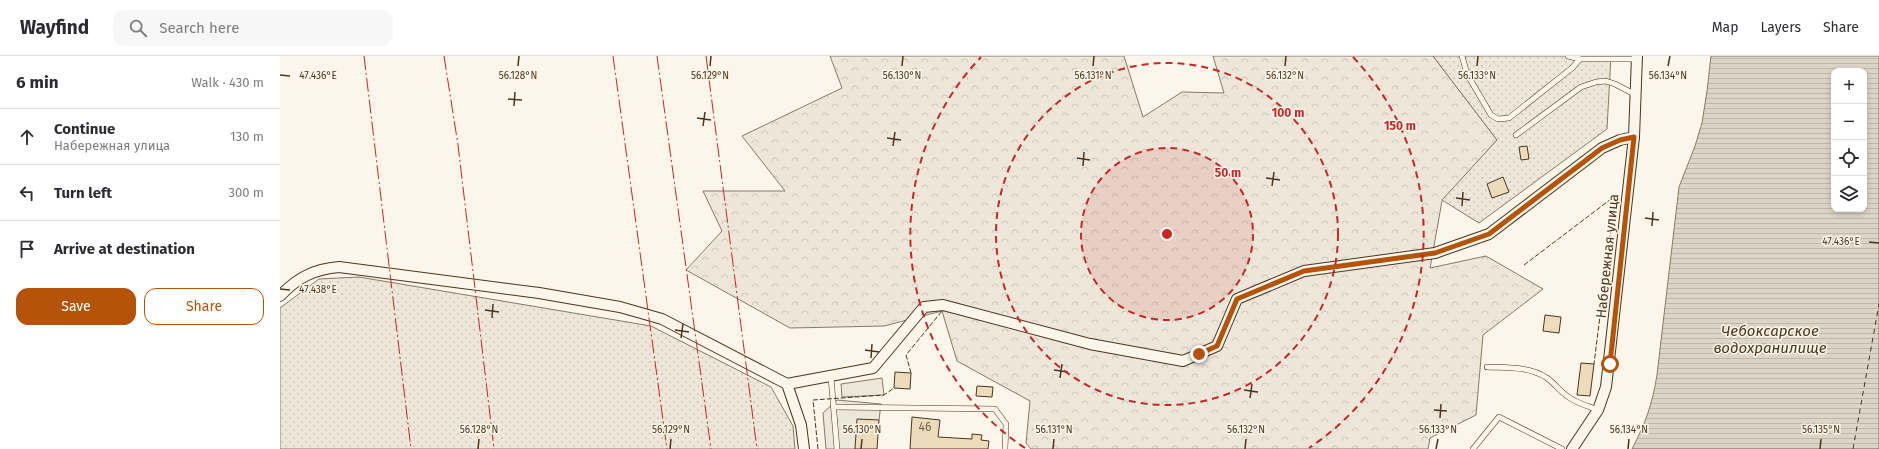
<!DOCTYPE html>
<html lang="en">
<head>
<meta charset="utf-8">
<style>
	body { margin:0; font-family:"Fira Sans",sans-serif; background:#f7f7f7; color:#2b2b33 }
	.controls { position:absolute; right:12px; top:12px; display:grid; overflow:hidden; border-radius:8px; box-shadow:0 2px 6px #0003 }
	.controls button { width:36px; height:36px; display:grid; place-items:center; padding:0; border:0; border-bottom:1px solid #e1e1e2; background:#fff; color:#2b2b33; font:20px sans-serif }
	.stop { position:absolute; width:12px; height:12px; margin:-9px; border:3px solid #b45309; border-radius:50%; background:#fff }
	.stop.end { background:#b45309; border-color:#fff; box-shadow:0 1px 4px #0008 }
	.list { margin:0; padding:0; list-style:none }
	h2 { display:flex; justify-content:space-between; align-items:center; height:52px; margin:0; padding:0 16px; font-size:17px }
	h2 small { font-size:13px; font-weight:400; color:#7c7c81 }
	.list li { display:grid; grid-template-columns:26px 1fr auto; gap:12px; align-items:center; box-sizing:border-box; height:56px; padding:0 16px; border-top:1px solid #e1e1e2 }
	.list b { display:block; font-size:15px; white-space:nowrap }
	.list p { margin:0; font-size:13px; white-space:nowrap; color:#7c7c81 }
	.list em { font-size:13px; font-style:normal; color:#7c7c81 }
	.actions { display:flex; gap:8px; padding:12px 16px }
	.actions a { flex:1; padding:9px 0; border:1px solid #b45309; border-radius:12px; text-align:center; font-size:14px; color:#b45309 }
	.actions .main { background:#b45309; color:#fff }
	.icon { flex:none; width:22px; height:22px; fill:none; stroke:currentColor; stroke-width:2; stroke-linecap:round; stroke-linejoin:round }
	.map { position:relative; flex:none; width:1599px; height:393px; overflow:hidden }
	header { display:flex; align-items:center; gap:24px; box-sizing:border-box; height:56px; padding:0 20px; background:#fff; border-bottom:1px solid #e1e1e2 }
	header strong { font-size:19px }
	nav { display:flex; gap:22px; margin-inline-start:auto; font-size:14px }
	.search { width:280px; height:36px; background:#f7f7f7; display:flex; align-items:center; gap:10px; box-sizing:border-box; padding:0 14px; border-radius:12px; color:#7c7c81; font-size:15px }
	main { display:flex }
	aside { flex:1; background:#fff }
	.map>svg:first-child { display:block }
</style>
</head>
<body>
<header>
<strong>Wayfind</strong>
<div class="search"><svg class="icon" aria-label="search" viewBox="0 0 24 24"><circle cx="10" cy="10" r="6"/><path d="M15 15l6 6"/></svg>Search here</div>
<nav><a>Map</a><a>Layers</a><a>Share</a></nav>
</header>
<main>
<aside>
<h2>6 min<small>Walk · 430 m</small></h2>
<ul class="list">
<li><svg class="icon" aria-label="ahead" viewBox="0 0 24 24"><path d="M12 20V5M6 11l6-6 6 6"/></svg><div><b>Continue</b><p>Набережная улица</p></div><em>130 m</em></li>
<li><svg class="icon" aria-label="left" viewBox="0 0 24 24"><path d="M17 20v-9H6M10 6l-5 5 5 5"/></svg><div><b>Turn left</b></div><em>300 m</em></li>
<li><svg class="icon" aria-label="arrive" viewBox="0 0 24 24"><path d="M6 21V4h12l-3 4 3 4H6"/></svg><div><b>Arrive at destination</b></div></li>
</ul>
<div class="actions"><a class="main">Save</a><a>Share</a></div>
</aside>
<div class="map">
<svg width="1599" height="393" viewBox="0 0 1599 393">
	<defs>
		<pattern id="forest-crowns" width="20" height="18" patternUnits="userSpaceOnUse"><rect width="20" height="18" fill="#ede6d9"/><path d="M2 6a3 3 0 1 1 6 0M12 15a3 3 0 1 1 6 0" fill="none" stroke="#cdc6ba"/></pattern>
		<pattern id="garden-dots" width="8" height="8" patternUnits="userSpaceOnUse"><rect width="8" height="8" fill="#ede6d9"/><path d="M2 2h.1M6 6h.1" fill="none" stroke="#cdc6ba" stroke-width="1.8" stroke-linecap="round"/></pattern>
		<pattern id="water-rules" width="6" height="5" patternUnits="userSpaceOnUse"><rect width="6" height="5" fill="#dcd4c6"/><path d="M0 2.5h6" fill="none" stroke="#beb7aa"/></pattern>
	</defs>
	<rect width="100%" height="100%" fill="#fbf6e9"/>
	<!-- forest -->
	<polygon fill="url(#forest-crowns)" stroke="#887966" points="550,0 844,0 863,61 902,36 944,37 933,0 1153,0 1217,84 1162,145 1150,212 1206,200 1263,233 1203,279 1196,359 1150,382 1148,393 751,393 746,387 750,345 677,305 662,255 604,270 510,272 406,214 442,175 423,135 505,135 462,80 562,32"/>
	<!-- garden -->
	<g fill="url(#garden-dots)" stroke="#887966">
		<polygon points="1153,0 1331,0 1327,73 1199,167 1162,144 1217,84"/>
		<polygon points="79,221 371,270 491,331 513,370 515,393 0,393 0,252 39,223"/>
	</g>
	<!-- parking -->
	<g fill="#ede7d9" stroke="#887966">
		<polygon points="602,322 604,339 562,341 561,328"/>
		<polygon points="557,344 601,348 599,364 575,393 546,393 543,357"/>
	</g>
	<!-- water -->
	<path fill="url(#water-rules)" stroke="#887966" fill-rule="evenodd" d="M1431 0H1599V393H1352C1366 366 1372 349 1377 319L1399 131 1415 90 1422 67 1427 35ZM1554 15H1584V153H1554Z"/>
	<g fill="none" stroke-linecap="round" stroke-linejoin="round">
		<!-- ferry -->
		<polyline stroke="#4a3520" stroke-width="1" stroke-dasharray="5 4" stroke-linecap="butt" points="1573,393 1599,248"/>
	</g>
	<!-- building -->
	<g fill="#ecdcbc" stroke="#4a3520">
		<polygon points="1247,90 1249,103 1241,104 1239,91"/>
		<polygon points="1223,121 1229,136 1212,142 1207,128"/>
		<polygon points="1265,259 1281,261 1279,277 1263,275"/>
		<polygon points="1301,307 1314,308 1310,340 1297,339"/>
		<polygon points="615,316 631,317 630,333 614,332"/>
		<polygon points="697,330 713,331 712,341 696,340"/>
		<polygon points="632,361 660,364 658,381 692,383 692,378 702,379 701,384 709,385 708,393 630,393"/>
		<polygon points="577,363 599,364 597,393 575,393"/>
	</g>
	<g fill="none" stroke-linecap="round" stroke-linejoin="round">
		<!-- lane casing -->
		<g stroke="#4a3520" stroke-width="6">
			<g id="lane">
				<polyline points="1182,0 1187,18 1211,59 1218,63 1229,62 1292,12 1300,3"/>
				<polyline points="1288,0 1300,3 1357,3"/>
				<polyline points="1236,79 1301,31 1316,26 1326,25 1335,28 1356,39"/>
				<path d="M1207 311C1227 312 1249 310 1267 322 1274 327 1280 335 1287 340 1296 347 1308 350 1318 354"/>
				<polyline points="551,321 557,393"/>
				<polyline points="555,351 715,353 726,368 725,393"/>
				<polyline points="1193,393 1219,361 1282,393"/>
			</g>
		</g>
		<!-- street casing -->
		<g stroke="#4a3520" stroke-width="12">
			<g id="street">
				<path d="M0 240C17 222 34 213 59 211L259 237 340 251 382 263 507 328 521 369 524 393"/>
				<polyline points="507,328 593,312 644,251 663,249 810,288 903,305 937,290 957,243 1024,215 1155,197 1209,178 1322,92 1340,84 1354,81"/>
				<polyline points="1292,393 1318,354 1326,331 1354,81 1357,0"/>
			</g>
		</g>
		<!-- lane -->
		<use href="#lane" stroke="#fbf6e9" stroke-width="5"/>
		<!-- street -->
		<use href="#street" stroke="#fbf6e9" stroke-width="10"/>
		<!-- fence -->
		<g stroke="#4a3520" stroke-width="1" stroke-dasharray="5 2" stroke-linecap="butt">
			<polyline points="1244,209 1335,140 1314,308"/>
			<polyline points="631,317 626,299 662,255"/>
			<polyline points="538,393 533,344 604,339 614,332"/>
		</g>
		<!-- power -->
		<g stroke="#c62828" stroke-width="1" stroke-dasharray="14 3 2 3" stroke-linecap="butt">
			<polyline points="84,0 131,393"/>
			<polyline points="164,0 178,89 214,393"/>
			<polyline points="333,0 387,393"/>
			<polyline points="377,0 431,393"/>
			<polyline points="426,0 477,393"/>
		</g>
	</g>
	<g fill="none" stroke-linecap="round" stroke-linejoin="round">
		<!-- route -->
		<polyline stroke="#b45309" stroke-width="5" points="919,298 937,290 957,243 1024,215 1155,197 1209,178 1322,92 1340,84 1354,81 1330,308"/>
	</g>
	<!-- ticks -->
	<path fill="none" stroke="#4a3520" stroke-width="1.5" d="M238 10 239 0M430 10 431 0M622 10 623 0M813 10 814 0M1005 10 1006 0M1197 10 1198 0M1388 10 1390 0M0 19 10 20M228 43 242 44M234 50 235 36M417 62 431 64M423 70 425 56M607 82 621 84M613 90 615 76M797 102 810 104M803 110 804 96M986 122 1000 124M992 130 994 116M1176 142 1190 144M1182 150 1183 136M1365 162 1379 164M1372 170 1373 156M1589 186 1599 187M0 233 10 234M205 254 219 256M212 262 213 248M395 274 409 276M401 282 403 268M585 294 599 296M591 302 592 288M774 314 788 316M780 322 782 308M964 334 978 336M970 342 972 328M1154 354 1167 355M1160 362 1161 348M198 393 199 383M390 393 391 383M581 393 582 383M773 393 774 383M965 393 966 383M1156 393 1158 383M1348 393 1349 383M1540 393 1541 383"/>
	<!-- distance rings -->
	<circle cx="887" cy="178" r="86" fill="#c62828" fill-opacity=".12"/>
	<g fill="none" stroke="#c62828" stroke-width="2" stroke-dasharray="7 5">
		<circle cx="887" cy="178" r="86"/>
		<circle cx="887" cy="178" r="171"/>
		<path d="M745 392A257 257 0 0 1 701 1M1073 1A257 257 0 0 1 1029 392"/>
	</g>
	<g text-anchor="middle" stroke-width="3" stroke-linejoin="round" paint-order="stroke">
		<!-- number labels -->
		<g font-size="12" fill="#725f47">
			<text x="645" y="375">46</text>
		</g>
		<!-- street labels -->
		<g font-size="14" fill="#4a3520" stroke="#fbf6e9">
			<text transform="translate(1327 200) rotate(-84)" y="5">Набережная улица</text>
		</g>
		<!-- water labels -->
		<g font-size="15" font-style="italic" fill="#4a3520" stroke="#fbf6e9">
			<text x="1490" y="280">Чебоксарское<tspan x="1490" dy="17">водохранилище</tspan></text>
		</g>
	</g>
	<g font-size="10" text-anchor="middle" fill="#4a3520" stroke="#fbf6e9" stroke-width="3" stroke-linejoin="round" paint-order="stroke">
		<text x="38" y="23">47.436°E</text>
		<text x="238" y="23">56.128°N</text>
		<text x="430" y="23">56.129°N</text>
		<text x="622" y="23">56.130°N</text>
		<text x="813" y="23">56.131°N</text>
		<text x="1005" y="23">56.132°N</text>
		<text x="1197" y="23">56.133°N</text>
		<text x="1388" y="23">56.134°N</text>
		<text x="1561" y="189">47.436°E</text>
		<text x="38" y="237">47.438°E</text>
		<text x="199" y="377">56.128°N</text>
		<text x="391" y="377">56.129°N</text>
		<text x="582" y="377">56.130°N</text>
		<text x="774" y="377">56.131°N</text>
		<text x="966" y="377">56.132°N</text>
		<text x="1158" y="377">56.133°N</text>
		<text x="1349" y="377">56.134°N</text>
		<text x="1541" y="377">56.135°N</text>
	</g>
	<circle cx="887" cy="178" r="6" fill="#c62828" stroke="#fbf6e9" stroke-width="2"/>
	<g font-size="12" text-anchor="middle" font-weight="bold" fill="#c62828" stroke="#fbf6e9" stroke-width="3" stroke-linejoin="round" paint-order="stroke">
		<text x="1008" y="61">100 m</text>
		<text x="1120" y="74">150 m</text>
		<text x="948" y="121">50 m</text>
	</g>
</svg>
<div class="controls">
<button>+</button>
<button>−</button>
<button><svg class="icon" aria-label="locate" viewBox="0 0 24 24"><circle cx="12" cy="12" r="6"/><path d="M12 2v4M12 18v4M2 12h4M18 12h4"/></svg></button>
<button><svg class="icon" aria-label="layers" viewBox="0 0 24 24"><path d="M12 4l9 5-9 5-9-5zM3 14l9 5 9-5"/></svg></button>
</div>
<div class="stop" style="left:1330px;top:308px"></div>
<div class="stop end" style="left:919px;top:298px"></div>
</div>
</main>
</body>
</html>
